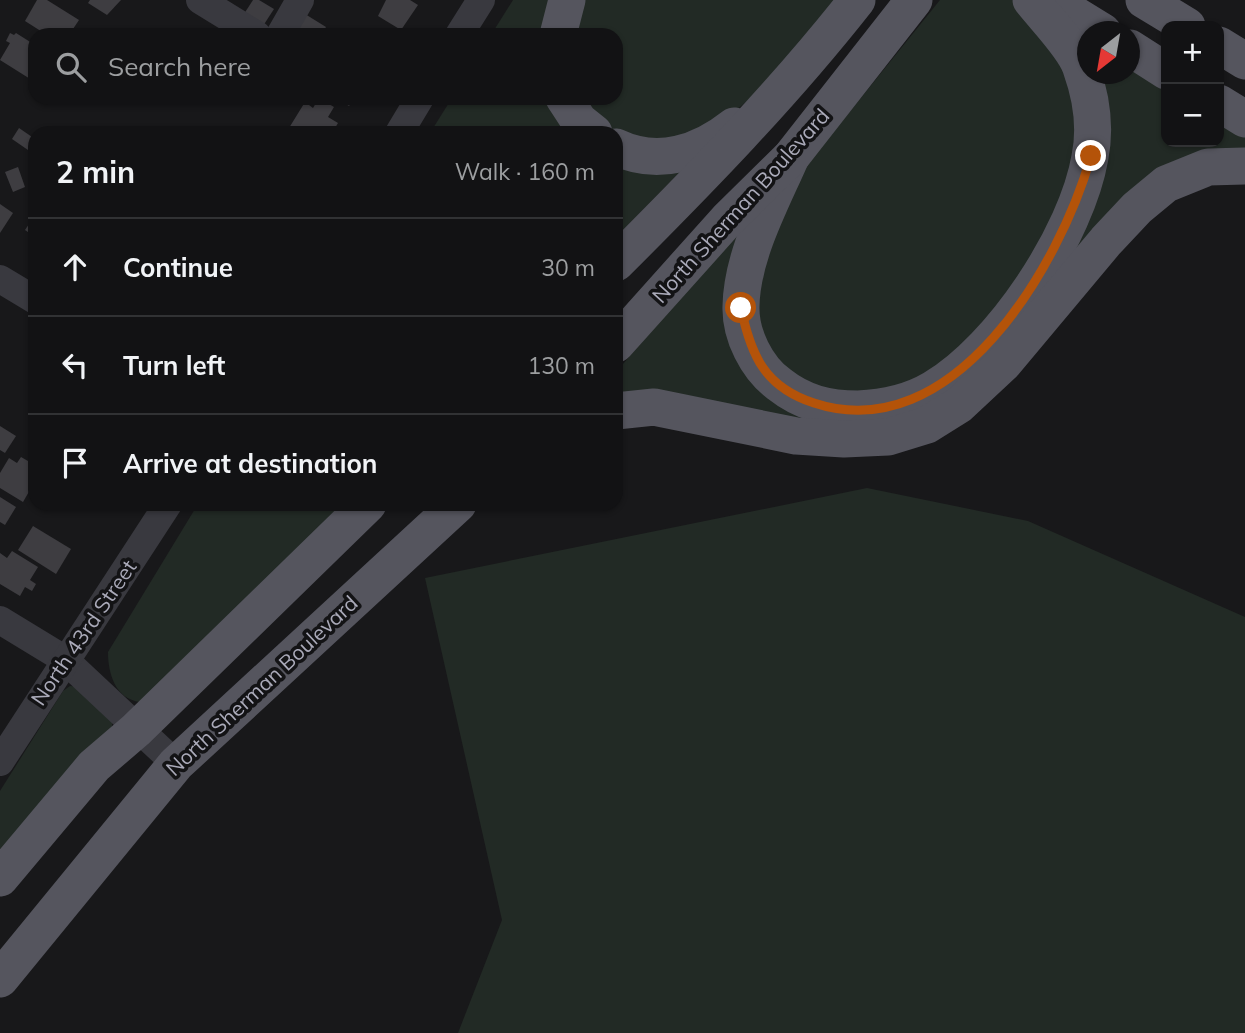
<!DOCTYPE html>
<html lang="en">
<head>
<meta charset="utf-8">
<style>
	body { margin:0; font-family:Mulish,sans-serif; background:#1b1b1d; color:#f1f3f6 }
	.controls { position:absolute; right:21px; top:21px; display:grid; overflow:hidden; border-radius:14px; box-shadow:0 2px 5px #0004 }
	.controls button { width:63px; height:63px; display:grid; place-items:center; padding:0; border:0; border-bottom:2px solid #313234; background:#121214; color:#f1f3f6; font:35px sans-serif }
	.compass { position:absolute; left:1077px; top:21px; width:63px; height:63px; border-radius:50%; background:#121214; box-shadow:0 2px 5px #0004; rotate:211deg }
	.stop { position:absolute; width:21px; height:21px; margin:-16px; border:5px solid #b45309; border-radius:50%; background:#fff }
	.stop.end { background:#b45309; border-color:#fff; box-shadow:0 2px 7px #0008 }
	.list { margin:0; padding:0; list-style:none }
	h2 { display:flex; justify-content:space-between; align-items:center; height:91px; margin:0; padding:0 28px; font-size:30px }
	h2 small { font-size:23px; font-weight:400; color:#9c9ea0 }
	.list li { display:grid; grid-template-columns:46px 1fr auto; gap:21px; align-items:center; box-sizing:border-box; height:98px; padding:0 28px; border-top:2px solid #313234 }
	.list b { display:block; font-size:26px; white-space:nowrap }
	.list em { font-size:23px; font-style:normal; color:#9c9ea0 }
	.icon { flex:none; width:38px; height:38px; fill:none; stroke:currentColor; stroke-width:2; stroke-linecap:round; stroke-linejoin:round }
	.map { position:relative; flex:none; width:1245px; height:1033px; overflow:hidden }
	.search { position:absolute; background:#121214; box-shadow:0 2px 5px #0004; left:28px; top:28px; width:595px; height:77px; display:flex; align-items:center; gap:18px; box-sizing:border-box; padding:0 24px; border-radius:21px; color:#9c9ea0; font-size:26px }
	.panel { position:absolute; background:#121214; box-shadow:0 2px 5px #0004; left:28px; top:126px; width:595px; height:385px; border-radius:21px }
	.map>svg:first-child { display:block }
</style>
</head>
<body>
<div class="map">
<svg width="1245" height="1033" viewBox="0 0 1245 1033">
	<rect width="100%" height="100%" fill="#18181a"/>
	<!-- green -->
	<g fill="#222a25">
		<polygon points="513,0 556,0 545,35 491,35"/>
		<polygon points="579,0 837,0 757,93 724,120 664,145 617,133 591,117 579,98 616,98 616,35 567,35"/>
		<polygon points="940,0 1012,0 1030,15 1055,45 1081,107 1069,187 1021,280 950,360 908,386 867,397 801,387 757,342 750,282 792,183"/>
		<path d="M1130 65 1166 84V142H1219V113L1245 129V151C1073 161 1053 380 903 423 805 451 713 390 616 397V372L751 217C741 242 725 269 726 297 729 386 810 445 896 416 983 386 1052 296 1083 212 1100 165 1114 122 1097 74H1130Z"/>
		<polygon points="452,98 553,98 576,133 430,133"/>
		<polygon points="616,159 686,166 616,237"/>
		<polygon points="867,488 1028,521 1245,617 1245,1033 458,1033 502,920 425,578"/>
		<path d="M198 504H345L140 702C115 699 108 673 108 652Z"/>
		<polygon points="70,686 79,687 112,722 112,728 0,854 0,791 63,691"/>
	</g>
	<!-- building -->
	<g fill="#3e3d41">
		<polygon points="37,0 47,0 79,20 69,35 47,35 25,21"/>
		<polygon points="90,0 121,0 107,15 88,3"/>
		<polygon points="253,0 259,0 274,9 261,29 242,17"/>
		<polygon points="386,0 410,0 418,5 401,30 378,16"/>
		<polygon points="305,14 326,27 321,35 311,35 297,27"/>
		<polygon points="10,33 14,35 16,33 35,45 35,82 0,60 10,43 6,41"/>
		<polygon points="319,98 334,107 328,117 338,123 332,133 297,133 289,128 305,102 313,108"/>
		<polygon points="336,98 355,98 349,106"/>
		<polygon points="19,128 35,139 28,150 12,139"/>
		<polygon points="18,167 25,187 13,192 5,172"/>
		<polygon points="0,204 13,213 0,233"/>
		<polygon points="35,215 35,237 25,230"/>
		<polygon points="0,426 16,436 5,453 0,450"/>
		<polygon points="21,457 35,465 34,483 23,502 0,488 0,473 9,458 17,463"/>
		<polygon points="0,497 16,507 5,525 0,522"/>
		<polygon points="33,526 71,549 56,574 18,550"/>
		<polygon points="12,551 38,567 30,580 36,584 32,591 25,587 20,596 0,584 0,553 7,558"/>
	</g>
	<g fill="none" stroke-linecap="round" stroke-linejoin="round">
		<!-- minor -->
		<g stroke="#39393f" stroke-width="28">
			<polyline points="200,0 257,35"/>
			<polyline points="280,35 300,0"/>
			<polyline points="459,35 481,0"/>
			<polyline points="399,133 420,98"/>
			<polyline points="0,279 35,300"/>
			<polyline points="0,620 64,659 176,764"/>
			<polyline points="0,762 168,504"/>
		</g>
		<!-- major -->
		<g stroke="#55555e" stroke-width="37">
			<polyline points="1051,0 1103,32"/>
			<polyline points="1144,0 1187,26"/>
			<polyline points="558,35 567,0"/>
			<polyline points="1219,45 1245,61"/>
			<polyline points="1130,48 1166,71"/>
			<polyline points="564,98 579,121 594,133"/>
			<polyline points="1219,103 1245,119"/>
			<path d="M616 147C658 167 700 153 734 126"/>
			<path d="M791 157C771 203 742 255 741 306 740 335 757 368 779 384 803 403 828 409 858 409 884 408 911 402 933 389 1002 348 1077 234 1090 157 1096 127 1091 96 1081 68 1075 48 1045 18 1031 0"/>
			<path d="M616 263C701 178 783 94 857 0"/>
			<polyline points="616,344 727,220 791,157 914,0"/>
			<polyline points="616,411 654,407 796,436 844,439 888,437 927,425 959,405 1004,363 1106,241 1137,208 1166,184 1208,167 1245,166"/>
			<polyline points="0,878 94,766 136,730 368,504"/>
			<polyline points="0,979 176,764 458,504"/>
		</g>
	</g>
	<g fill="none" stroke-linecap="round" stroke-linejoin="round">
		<!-- route -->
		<path stroke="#b45309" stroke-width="9" d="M741 308C751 356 765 387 814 403 953 449 1060 266 1091 156"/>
	</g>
	<g text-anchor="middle" stroke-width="7" stroke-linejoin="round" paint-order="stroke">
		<!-- street labels -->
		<g font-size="21" fill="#aaaab9" stroke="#131315">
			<text transform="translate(741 206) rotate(-48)" y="7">North Sherman Boulevard</text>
			<text transform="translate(84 633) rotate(-56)" y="7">North 43rd Street</text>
			<text transform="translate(262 686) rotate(-43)" y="7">North Sherman Boulevard</text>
		</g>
	</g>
</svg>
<div class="controls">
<button>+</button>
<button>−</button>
</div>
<svg class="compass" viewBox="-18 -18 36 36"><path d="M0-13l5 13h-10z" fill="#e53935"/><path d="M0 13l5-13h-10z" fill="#9c9ea0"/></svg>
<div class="stop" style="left:741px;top:308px"></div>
<div class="stop end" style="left:1091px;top:156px"></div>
<div class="search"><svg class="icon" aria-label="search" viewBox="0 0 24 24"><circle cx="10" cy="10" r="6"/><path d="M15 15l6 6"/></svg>Search here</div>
<section class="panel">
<h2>2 min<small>Walk · 160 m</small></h2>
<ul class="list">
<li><svg class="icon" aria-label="ahead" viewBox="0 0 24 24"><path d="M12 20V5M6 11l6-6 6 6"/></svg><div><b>Continue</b></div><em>30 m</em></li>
<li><svg class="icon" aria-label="left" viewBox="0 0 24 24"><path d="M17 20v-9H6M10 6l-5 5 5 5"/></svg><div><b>Turn left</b></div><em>130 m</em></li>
<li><svg class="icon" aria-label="arrive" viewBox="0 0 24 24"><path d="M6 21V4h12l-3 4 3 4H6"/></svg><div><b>Arrive at destination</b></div></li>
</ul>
</section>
</div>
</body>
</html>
